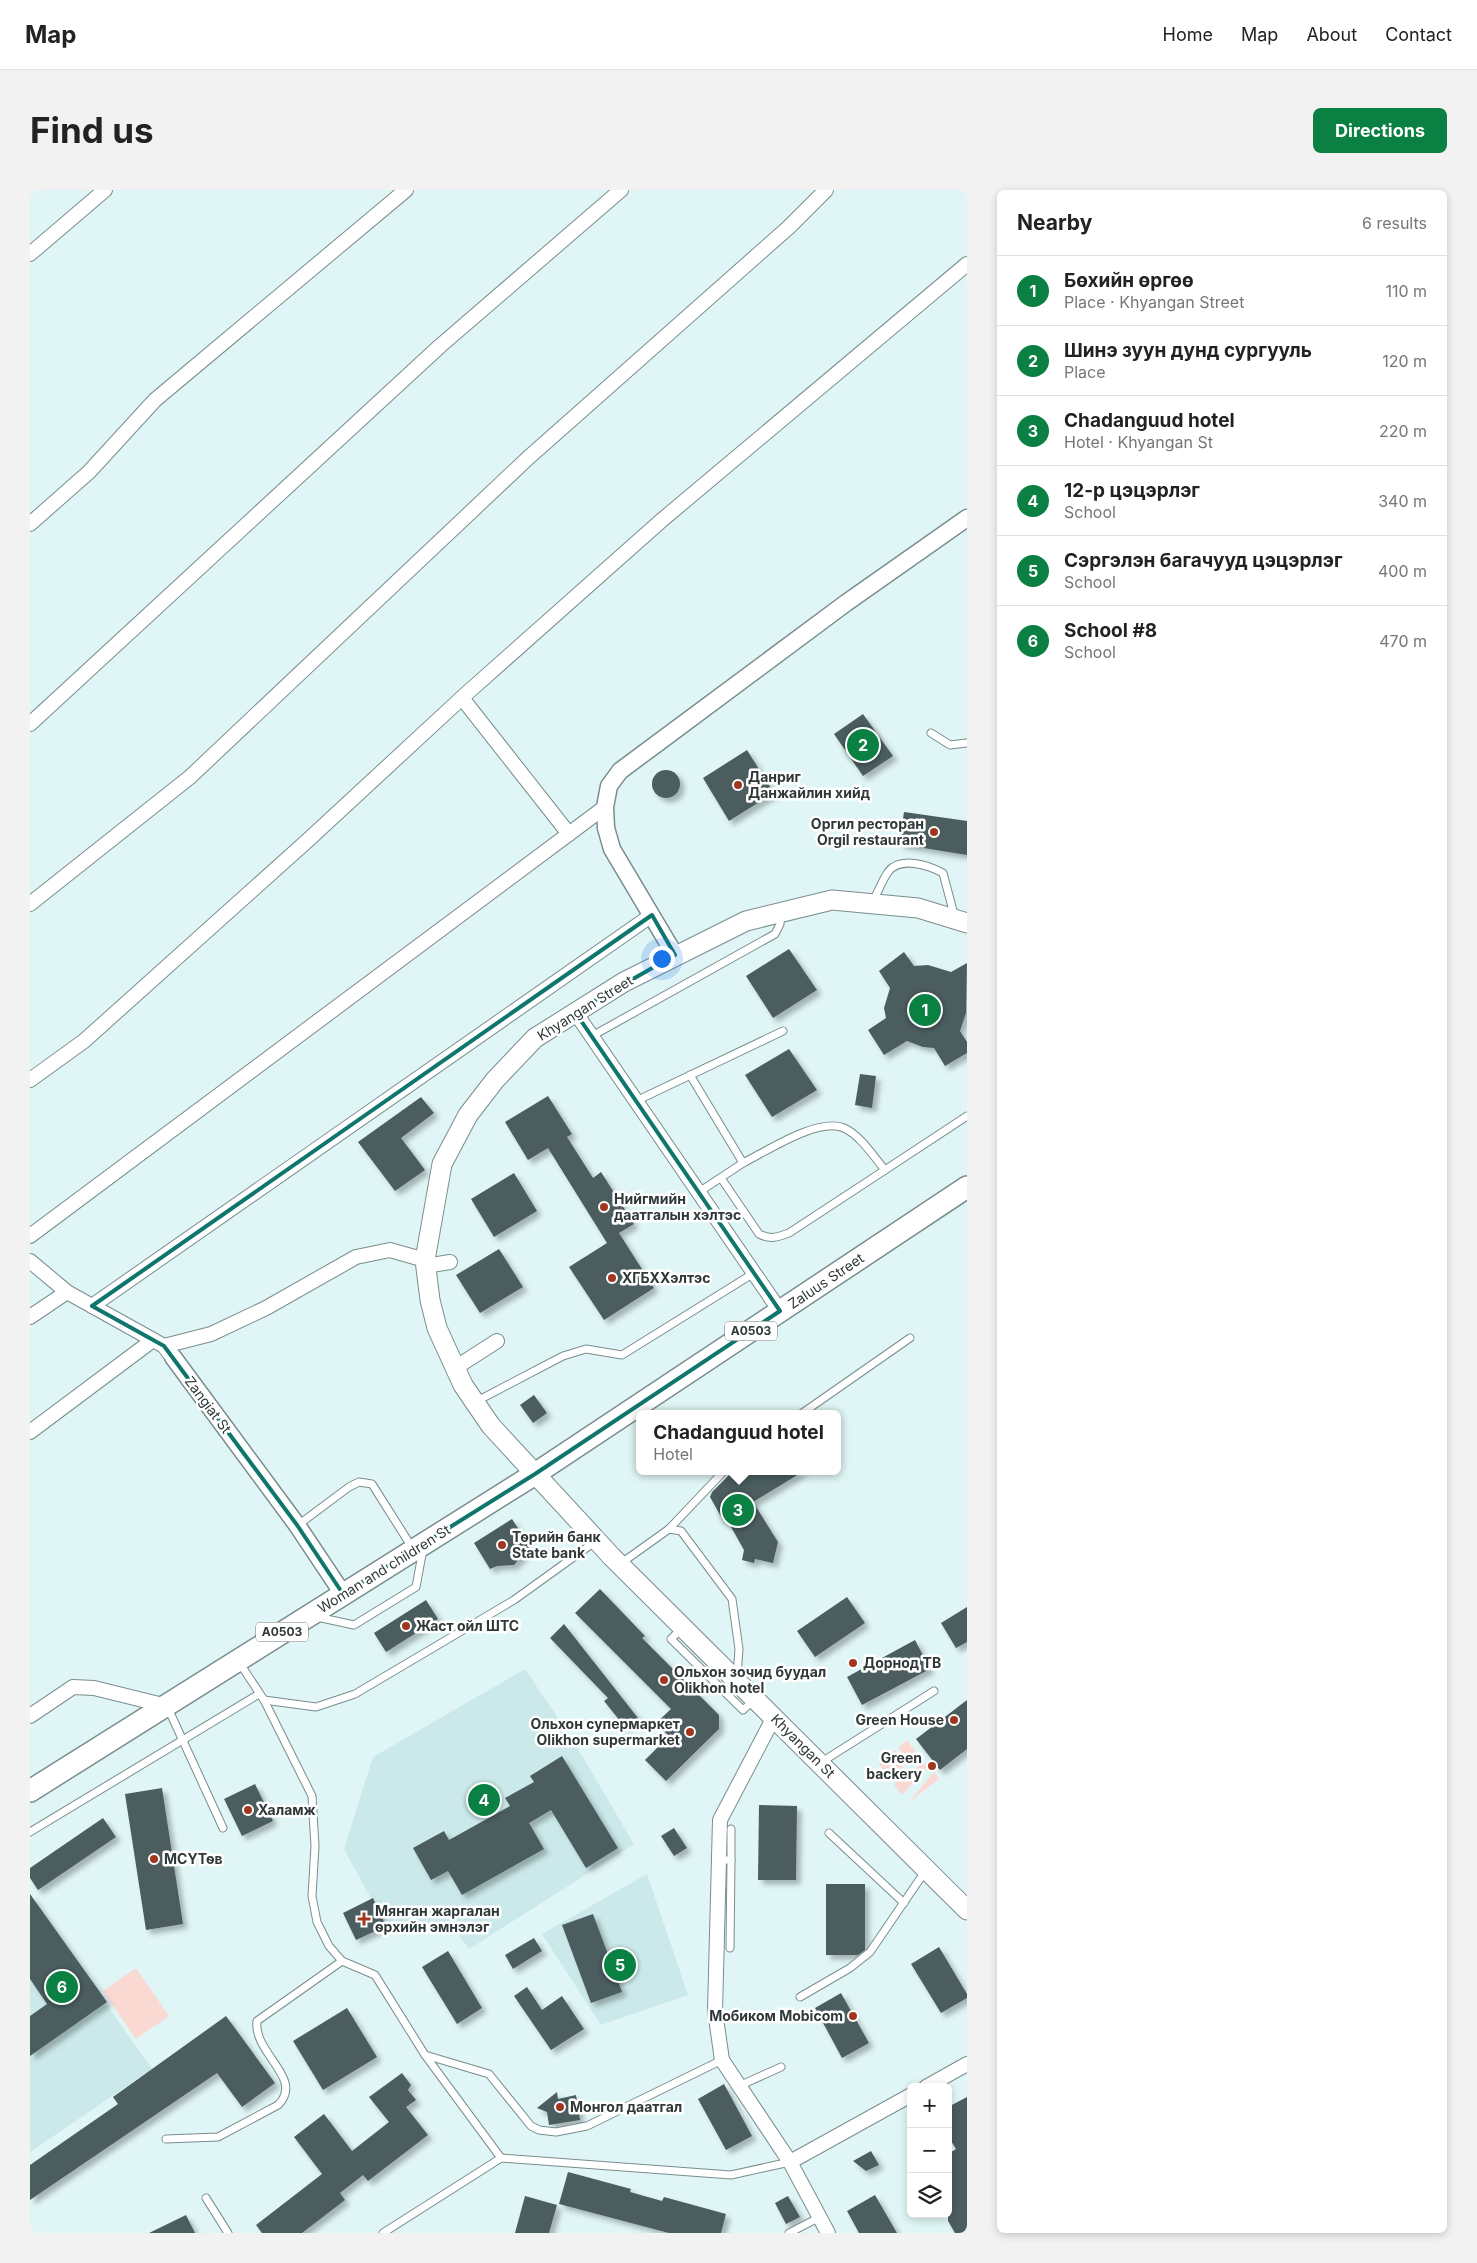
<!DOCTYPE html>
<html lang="en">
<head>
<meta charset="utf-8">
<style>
	body { margin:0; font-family:Inter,sans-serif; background:#f2f2f2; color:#222 }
	.controls { position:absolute; right:15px; bottom:15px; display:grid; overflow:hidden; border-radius:8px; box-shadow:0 2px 8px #0003 }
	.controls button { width:45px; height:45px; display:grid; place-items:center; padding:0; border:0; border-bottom:1px solid #e0e0e0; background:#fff; color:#222; font:25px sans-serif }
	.you { position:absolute; left:631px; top:768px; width:18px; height:18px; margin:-12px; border:4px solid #fff; border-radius:50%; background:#1a73e8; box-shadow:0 0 0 8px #1a73e833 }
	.badge { display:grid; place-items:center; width:32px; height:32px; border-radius:50%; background:#0b8043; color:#fff; font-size:16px; font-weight:700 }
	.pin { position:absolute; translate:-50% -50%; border:2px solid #fff; box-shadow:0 1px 5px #0006 }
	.popup { position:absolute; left:606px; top:1220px; width:205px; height:65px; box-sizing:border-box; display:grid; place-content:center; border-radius:8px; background:#fff; filter:drop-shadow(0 1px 4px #0005); font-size:16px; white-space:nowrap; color:#767676 }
	.popup b { font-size:19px; color:#222 }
	.popup::after { content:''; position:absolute; left:50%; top:100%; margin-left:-10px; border:10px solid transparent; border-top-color:#fff }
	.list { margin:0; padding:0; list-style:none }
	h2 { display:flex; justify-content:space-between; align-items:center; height:65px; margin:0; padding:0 20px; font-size:21px }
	h2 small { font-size:16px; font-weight:400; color:#767676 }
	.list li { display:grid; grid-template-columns:32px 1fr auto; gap:15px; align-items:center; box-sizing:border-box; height:70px; padding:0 20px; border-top:1px solid #e0e0e0 }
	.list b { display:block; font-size:19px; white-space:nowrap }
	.list p { margin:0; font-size:16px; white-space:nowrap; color:#767676 }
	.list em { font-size:16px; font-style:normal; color:#767676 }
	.icon { flex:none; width:28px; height:28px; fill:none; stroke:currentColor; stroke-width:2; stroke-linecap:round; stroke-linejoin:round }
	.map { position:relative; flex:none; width:937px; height:2043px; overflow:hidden; border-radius:8px }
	header { display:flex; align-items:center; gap:30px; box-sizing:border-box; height:70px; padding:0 25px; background:#fff; border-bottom:1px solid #e0e0e0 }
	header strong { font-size:24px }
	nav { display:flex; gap:28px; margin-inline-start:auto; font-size:18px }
	.intro { display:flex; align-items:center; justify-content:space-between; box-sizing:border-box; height:120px; padding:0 30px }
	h1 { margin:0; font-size:35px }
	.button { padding:12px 22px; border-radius:8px; background:#0b8043; color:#fff; font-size:18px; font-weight:700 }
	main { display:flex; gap:30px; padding:0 30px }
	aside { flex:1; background:#fff; border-radius:8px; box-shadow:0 2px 8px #0003 }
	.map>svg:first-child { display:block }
</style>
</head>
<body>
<header>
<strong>Map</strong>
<nav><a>Home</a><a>Map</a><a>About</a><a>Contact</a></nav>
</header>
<div class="intro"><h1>Find us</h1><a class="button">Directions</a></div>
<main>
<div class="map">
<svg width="937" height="2043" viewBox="0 0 937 2043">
	<defs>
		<filter id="shadow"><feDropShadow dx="4.5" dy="4.5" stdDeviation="2.5" flood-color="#0004"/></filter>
	</defs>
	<rect width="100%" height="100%" fill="#e0f5f5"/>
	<!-- built -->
	<g fill="#cbe9ea">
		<polygon points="495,1479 544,1552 604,1654 439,1759 428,1744 356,1736 314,1659 343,1567"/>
		<polygon points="617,1684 658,1805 571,1835 512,1744"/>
		<polygon points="0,1706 122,1879 0,1962"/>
	</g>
	<!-- green -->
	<g fill="#f9d9d2">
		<polygon points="877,1550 888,1565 878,1571 868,1558"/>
		<polygon points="865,1560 875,1573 872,1575 873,1578 860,1588 849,1574"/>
		<polygon points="893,1572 897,1577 872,1605 864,1594 877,1583 879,1585"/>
		<polygon points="904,1582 909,1589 879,1612"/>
		<polygon points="106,1778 139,1826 106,1849 73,1801"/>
	</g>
	<!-- building -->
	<g fill="#4b5d5e" filter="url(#shadow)">
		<polygon points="833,524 863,566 833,586 804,544"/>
		<polygon points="717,560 744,603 699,631 673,588"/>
		<circle cx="636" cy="594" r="14"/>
		<polygon points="874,622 937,631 937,665 869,654"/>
		<polygon points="759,759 787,800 743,828 716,786"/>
		<polygon points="874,762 884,776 898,775 921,782 937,773 936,823 930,841 937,852 937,863 915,876 904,858 893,857 877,851 854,865 838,840 856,828 854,818 860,798 849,781"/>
		<polygon points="759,859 787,900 742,927 715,885"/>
		<polygon points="830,884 846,886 842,918 825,915"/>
		<polygon points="518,906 542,944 537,947 563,988 571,982 604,1034 589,1043 624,1098 574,1130 539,1077 577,1053 518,958 498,970 475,932"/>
		<polygon points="391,907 404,923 371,948 395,980 365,1001 328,952"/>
		<polygon points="484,983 507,1021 464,1047 441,1009"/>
		<polygon points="469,1059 493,1097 450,1123 426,1085"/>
		<polygon points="504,1205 517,1223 503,1233 490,1215"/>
		<polygon points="703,1281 774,1281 723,1312 748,1352 743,1373 725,1369 724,1373 712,1370 714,1360 696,1328 693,1330 680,1307 682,1302"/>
		<polygon points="482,1329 500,1357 484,1375 467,1376 460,1379 444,1353"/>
		<polygon points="570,1399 615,1446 612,1448 689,1525 689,1539 636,1591 615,1570 639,1546 626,1533 641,1519 545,1423"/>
		<polygon points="817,1407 835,1433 785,1467 767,1441"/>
		<polygon points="396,1410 408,1429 356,1462 344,1443"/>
		<polygon points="937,1417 937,1452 926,1458 911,1433"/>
		<polygon points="534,1434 608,1528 595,1537 574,1511 578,1508 520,1448"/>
		<polygon points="885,1450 900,1479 832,1515 817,1487"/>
		<polygon points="937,1510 937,1559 910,1580 886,1549"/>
		<polygon points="532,1566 588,1658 556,1678 521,1620 499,1633 514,1659 432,1705 418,1681 401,1690 383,1658 414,1641 419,1650 480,1616 475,1608 504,1592 500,1586"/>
		<polygon points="225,1594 243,1631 212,1646 194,1609"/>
		<polygon points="132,1598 153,1734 116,1740 95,1604"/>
		<polygon points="729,1615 767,1616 766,1690 728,1690"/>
		<polygon points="73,1628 86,1647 8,1700 0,1688 0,1678"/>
		<polygon points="644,1638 657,1658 644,1666 631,1646"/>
		<polygon points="796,1694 835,1694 835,1760 828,1765 796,1765"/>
		<polygon points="0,1704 77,1812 0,1866 0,1826 17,1814 0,1789"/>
		<polygon points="343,1708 356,1736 326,1750 313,1723"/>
		<polygon points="563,1724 592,1802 561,1813 532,1735"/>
		<polygon points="504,1748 512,1761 483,1779 475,1765"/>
		<polygon points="909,1757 937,1804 937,1808 911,1823 881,1774"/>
		<polygon points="418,1761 452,1818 427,1834 392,1777"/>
		<polygon points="497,1797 512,1820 532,1806 554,1839 521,1860 484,1806"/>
		<polygon points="811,1803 839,1853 812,1868 785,1818"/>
		<polygon points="317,1818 347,1867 293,1900 263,1851"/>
		<polygon points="196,1826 245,1893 212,1917 187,1883 0,2010 0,1975 88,1914 83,1907"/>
		<polygon points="372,1883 381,1895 378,1900 386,1910 376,1917 398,1945 338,1991 333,1985 310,2003 315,2010 272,2043 232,2043 226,2035 292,1984 264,1947 294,1924 322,1961 359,1932 339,1907"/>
		<polygon points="694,1894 722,1946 696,1960 668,1909"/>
		<polygon points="527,1902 528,1909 546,1905 550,1930 519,1935 517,1922 507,1918"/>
		<polygon points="937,1907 937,2043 925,2043 918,2031 918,1964 926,1959 918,1946 918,1917"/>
		<polygon points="841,1961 849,1975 836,1981 823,1971"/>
		<polygon points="538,1982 601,1999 600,2002 632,2011 634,2007 696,2024 691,2043 639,2043 529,2014"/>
		<polygon points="845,2005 867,2043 829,2043 817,2021"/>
		<polygon points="495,2006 527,2015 519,2043 485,2043"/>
		<polygon points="758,2006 770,2027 756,2034 745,2013"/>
		<polygon points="156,2025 165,2043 119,2043"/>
	</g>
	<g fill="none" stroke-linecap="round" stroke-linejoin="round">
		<!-- service casing -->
		<g stroke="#7a8d8e" stroke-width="9">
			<g id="service">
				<polyline points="901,543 920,555 937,553"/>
				<path d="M843 711C848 702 852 691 858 682 870 666 898 675 913 683L925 728"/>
				<polyline points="562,846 745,744 750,734 751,723"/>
				<polyline points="660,885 713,973 669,1002"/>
				<polyline points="606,911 753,841"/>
				<path d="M713 973C737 961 788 927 814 938 830 945 844 967 855 980L937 926"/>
				<path d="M691 988 729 1044C740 1050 748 1047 759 1043L855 980"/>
				<polyline points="445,1212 533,1166 556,1159 592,1165 724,1083"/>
				<polyline points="771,1224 880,1148"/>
				<polyline points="268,1335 319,1297 329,1292 342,1294 383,1359"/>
				<polyline points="639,1339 694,1281"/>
				<polyline points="590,1374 639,1339 651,1341 702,1409 709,1459 707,1487"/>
				<polyline points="287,1427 324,1435 386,1397 393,1359"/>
				<polyline points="653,1437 641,1449 713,1520 725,1509"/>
				<polyline points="209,1472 234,1510 282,1606 285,1656 282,1706 287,1732 299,1756 312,1771 345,1785 395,1865 471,1968"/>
				<polyline points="234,1510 286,1517 325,1504 484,1410 566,1351"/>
				<polyline points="137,1516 193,1638"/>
				<polyline points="790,1573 904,1501"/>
				<polyline points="0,1642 229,1504"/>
				<polyline points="799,1643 874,1713"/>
				<polyline points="689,1670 701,1670 700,1758"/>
				<polyline points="701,1670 701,1639"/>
				<polyline points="770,1807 820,1778 840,1762 896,1680"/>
				<polyline points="395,1865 459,1884 501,1936 509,1940 526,1942 557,1936 692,1870"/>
				<polyline points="709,1896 751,1877"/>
				<path d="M136 1949 188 1947 248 1915C275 1888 223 1864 227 1831L312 1771"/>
				<polyline points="176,2008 198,2043"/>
				<polyline points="353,2043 471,1968 701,1985 760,1972"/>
				<polyline points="759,2043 790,2027"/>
			</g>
		</g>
		<!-- minor casing -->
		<g stroke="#7a8d8e" stroke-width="16">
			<g id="minor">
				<polyline points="0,64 75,0"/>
				<polyline points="0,334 59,282 125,210 376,0"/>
				<polyline points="432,508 539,644"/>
				<polyline points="0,534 410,156 591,0"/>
				<polyline points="0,714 160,587 498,268 759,37 796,0"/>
				<polyline points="545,822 750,1121"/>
				<polyline points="0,890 54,851 277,651 436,504 632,330 937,74"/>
				<polyline points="0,1046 575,617"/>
				<polyline points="0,1071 37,1102 134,1156 140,1164"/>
				<polyline points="396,1076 420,1072"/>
				<polyline points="62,1116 622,725"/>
				<polyline points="0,1127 37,1102"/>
				<polyline points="134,1156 181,1144 236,1118 326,1067 360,1060 395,1070"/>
				<polyline points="425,1178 467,1151"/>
				<polyline points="0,1242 123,1150"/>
				<polyline points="0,1526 43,1497 64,1498 137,1516"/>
				<polyline points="744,1527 690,1630 685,1821 692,1870 760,1972 798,2043"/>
				<polyline points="896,1897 937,1874"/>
				<polyline points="760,1972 881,1905"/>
			</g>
		</g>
		<!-- tertiary casing -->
		<g stroke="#7a8d8e" stroke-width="19">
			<g id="tertiary">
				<polyline points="645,765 582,659 576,638 575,617 579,596 590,581 625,555 816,413 937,328"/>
				<polyline points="143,1167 267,1335 313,1404"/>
			</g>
		</g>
		<!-- secondary casing -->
		<g stroke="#7a8d8e" stroke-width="21">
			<polyline id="secondary" points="937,733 888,718 802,710 716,731 594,792 505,848 465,890 438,925 412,974 395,1070 400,1110 407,1138 433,1195 461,1236 582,1367 937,1720"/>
		</g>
		<!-- primary casing -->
		<g stroke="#7a8d8e" stroke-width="24">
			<polyline id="primary" points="0,1601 505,1284 937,997"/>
		</g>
		<!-- service -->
		<use href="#service" stroke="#fff" stroke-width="7"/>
		<!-- minor -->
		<use href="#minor" stroke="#fff" stroke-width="14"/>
		<!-- tertiary -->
		<use href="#tertiary" stroke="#fff" stroke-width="16"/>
		<!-- secondary -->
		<use href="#secondary" stroke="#fff" stroke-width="19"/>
		<!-- primary -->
		<use href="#primary" stroke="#fff" stroke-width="21"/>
	</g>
	<!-- marked area -->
	<path fill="none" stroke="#0f766e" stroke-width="4" stroke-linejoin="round" d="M622 725 645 765 545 822 750 1121 505 1284 313 1404 267 1335 134 1156 62 1116Z"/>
	<!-- markers -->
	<g fill="#a03620" stroke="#fff" stroke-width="2">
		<circle cx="708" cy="595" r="5"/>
		<circle cx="904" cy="642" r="5"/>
		<circle cx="574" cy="1017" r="5"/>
		<circle cx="582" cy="1088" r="5"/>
		<circle cx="472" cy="1355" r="5"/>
		<circle cx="376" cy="1436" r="5"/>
		<circle cx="823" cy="1473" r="5"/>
		<circle cx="634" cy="1490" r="5"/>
		<circle cx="924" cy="1530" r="5"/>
		<circle cx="660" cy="1542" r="5"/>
		<circle cx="902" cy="1576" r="5"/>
		<circle cx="218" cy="1620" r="5"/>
		<circle cx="124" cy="1669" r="5"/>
		<path d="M331.5 1721.5h5v5h5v5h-5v5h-5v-5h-5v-5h5z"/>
		<circle cx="823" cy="1826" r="5"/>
		<circle cx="530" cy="1917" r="5"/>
	</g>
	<g text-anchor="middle" stroke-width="5" stroke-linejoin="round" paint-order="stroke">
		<!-- shield labels -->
		<g fill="#fff" stroke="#6e7474" stroke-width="1">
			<rect x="695" y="1131.5" width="52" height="19" rx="4"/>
			<rect x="226" y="1432.5" width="52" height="19" rx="4"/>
		</g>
		<g font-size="12" font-weight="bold" fill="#303838">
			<text x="721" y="1145">A0503</text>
			<text x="252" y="1446">A0503</text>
		</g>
		<!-- poi labels -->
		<g font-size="14" font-weight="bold" fill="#303838" stroke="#fff" text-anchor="start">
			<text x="718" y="592">Данриг<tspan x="718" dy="16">Данжайлин хийд</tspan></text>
			<text x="894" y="639" text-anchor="end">Оргил ресторан<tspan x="894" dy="16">Orgil restaurant</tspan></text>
			<text x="584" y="1014">Нийгмийн<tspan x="584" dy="16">даатгалын хэлтэс</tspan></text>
			<text x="592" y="1093">ХГБХХэлтэс</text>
			<text x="482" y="1352">Төрийн банк<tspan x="482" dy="16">State bank</tspan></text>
			<text x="386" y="1441">Жаст ойл ШТС</text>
			<text x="833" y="1478">Дорнод ТВ</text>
			<text x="644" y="1487">Ольхон зочид буудал<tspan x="644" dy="16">Olikhon hotel</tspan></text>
			<text x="914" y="1535" text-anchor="end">Green House</text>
			<text x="650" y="1539" text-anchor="end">Ольхон супермаркет<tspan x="650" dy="16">Olikhon supermarket</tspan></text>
			<text x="892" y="1573" text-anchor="end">Green<tspan x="892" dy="16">backery</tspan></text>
			<text x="228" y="1625">Халамж</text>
			<text x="134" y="1674">МСҮТөв</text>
			<text x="345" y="1726">Мянган жаргалан<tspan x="345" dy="16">өрхийн эмнэлэг</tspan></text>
			<text x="813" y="1831" text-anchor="end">Мобиком Mobicom</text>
			<text x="540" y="1922">Монгол даатгал</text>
		</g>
		<!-- street labels -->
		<g font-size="14" fill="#303838" stroke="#fff">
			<text transform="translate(555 818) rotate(-32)" y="5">Khyangan Street</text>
			<text transform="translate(796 1091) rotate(-34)" y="5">Zaluus Street</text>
			<text transform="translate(178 1215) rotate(53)" y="5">Zangiat St</text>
			<text transform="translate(354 1379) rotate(-32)" y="5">Woman and children St</text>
			<text transform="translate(773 1556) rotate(45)" y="5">Khyangan St</text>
		</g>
	</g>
</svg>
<div class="controls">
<button>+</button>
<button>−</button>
<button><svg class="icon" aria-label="layers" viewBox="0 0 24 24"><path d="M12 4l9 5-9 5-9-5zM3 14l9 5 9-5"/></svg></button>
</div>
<div class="you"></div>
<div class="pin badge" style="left:895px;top:820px">1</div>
<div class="pin badge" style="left:833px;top:555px">2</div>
<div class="pin badge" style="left:708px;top:1320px">3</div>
<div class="popup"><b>Chadanguud hotel</b>Hotel</div>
<div class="pin badge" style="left:454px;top:1610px">4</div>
<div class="pin badge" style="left:590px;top:1775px">5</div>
<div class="pin badge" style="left:32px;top:1797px">6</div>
</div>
<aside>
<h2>Nearby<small>6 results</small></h2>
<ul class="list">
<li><span class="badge">1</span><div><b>Бөхийн өргөө</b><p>Place · Khyangan Street</p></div><em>110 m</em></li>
<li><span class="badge">2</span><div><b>Шинэ зуун дунд сургууль</b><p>Place</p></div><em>120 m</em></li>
<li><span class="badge">3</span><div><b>Chadanguud hotel</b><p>Hotel · Khyangan St</p></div><em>220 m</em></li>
<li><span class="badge">4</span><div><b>12-р цэцэрлэг</b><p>School</p></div><em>340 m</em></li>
<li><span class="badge">5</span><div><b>Сэргэлэн багачууд цэцэрлэг</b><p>School</p></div><em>400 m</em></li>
<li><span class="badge">6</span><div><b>School #8</b><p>School</p></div><em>470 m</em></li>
</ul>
</aside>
</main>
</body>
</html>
